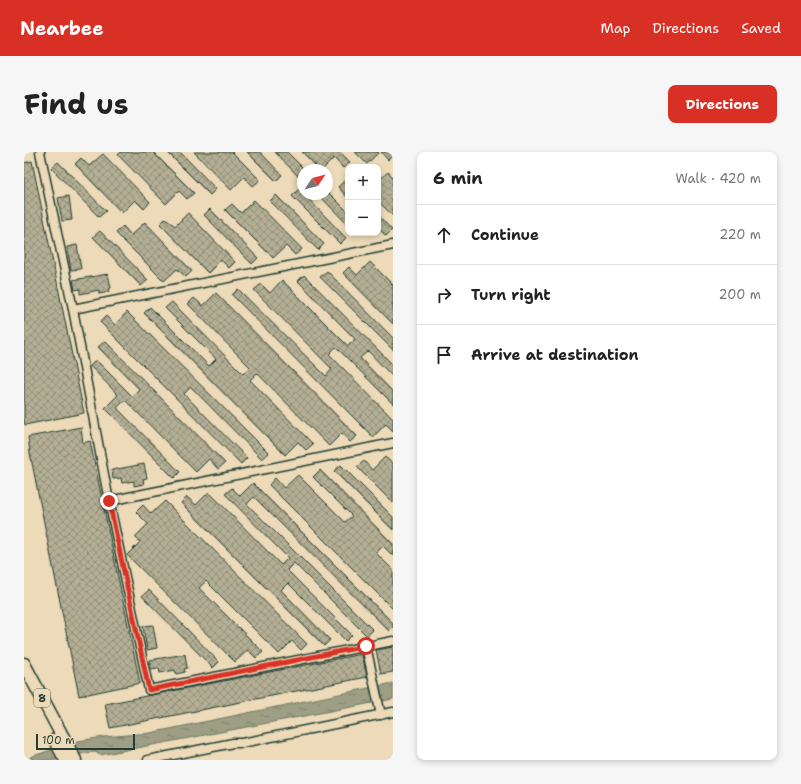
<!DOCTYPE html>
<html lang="en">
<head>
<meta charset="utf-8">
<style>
	body { margin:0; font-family:"Shantell Sans",sans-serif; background:#f6f6f6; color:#222 }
	.controls { position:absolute; right:12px; top:12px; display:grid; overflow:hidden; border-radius:8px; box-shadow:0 2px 6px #0003 }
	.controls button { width:36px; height:36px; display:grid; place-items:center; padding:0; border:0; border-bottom:1px solid #e0e0e0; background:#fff; color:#222; font:20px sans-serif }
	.compass { position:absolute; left:273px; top:12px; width:36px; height:36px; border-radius:50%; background:#fff; box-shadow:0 2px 6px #0003; rotate:55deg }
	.scale { position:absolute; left:12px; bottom:10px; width:99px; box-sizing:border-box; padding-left:4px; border:2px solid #1f3d34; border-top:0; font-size:11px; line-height:14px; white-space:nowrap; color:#1f3d34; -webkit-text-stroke:3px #eddab8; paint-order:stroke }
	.stop { position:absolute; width:12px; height:12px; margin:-9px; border:3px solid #d93025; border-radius:50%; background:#fff }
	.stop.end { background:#d93025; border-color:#fff; box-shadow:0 1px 4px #0008 }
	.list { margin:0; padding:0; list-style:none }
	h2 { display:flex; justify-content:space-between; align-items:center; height:52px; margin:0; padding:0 16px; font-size:17px }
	h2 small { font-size:13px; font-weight:400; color:#767676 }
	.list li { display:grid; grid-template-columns:26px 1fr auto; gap:12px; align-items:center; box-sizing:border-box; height:60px; padding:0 16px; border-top:1px solid #e0e0e0 }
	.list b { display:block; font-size:15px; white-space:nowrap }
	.list em { font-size:13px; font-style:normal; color:#767676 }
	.icon { flex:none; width:22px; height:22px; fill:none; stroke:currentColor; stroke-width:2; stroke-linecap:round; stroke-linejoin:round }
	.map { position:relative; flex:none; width:369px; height:608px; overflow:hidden; border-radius:8px }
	header { display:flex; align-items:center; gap:24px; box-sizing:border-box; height:56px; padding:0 20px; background:#d93025; color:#fff }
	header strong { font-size:19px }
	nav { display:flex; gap:22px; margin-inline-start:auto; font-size:14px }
	.intro { display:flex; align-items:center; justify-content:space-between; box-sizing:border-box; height:96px; padding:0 24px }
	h1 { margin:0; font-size:28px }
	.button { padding:10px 18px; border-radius:8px; background:#d93025; color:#fff; font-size:14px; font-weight:700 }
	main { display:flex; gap:24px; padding:0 24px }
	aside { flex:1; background:#fff; border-radius:8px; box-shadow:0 2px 6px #0003 }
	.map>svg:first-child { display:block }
</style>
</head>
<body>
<header>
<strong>Nearbee</strong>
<nav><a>Map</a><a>Directions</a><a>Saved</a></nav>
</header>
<div class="intro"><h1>Find us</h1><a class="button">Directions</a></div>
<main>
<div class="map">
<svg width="369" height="608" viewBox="0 0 369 608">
	<defs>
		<pattern id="water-ripples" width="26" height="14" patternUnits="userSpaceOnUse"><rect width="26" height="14" fill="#9e9e85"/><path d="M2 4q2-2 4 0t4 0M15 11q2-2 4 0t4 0" fill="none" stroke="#80826e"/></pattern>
		<pattern id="building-cross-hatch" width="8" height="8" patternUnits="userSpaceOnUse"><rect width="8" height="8" fill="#b4af94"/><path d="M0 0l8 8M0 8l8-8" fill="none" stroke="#92907a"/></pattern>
	</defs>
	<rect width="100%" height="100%" fill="#eddab8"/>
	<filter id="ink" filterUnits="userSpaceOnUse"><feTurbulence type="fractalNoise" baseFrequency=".025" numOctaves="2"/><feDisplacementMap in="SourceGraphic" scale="8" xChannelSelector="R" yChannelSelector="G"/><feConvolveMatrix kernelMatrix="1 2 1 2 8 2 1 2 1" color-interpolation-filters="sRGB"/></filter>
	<g filter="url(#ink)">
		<!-- water -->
		<polygon fill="url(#water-ripples)" stroke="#6b7765" points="369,531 369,547 76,603 71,600 57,602 43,608 8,608 6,605 54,589 80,585 126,581"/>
		<!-- building -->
		<g fill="url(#building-cross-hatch)" stroke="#1f3d34">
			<polygon points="97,0 129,0 170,41 163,47 155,39 142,52 94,3"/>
			<polygon points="143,0 156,0 192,37 186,43"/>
			<polygon points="170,0 208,0 236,28 229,34 220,25 207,38"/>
			<polygon points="223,0 236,0 258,23 252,29"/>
			<polygon points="251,0 263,0 280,17 274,24"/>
			<polygon points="278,0 316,0 326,10 319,16 310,6 298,18 296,18"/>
			<polygon points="331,0 355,0 343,12"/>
			<polygon points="357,0 369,0 369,3 364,8"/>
			<polygon points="79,2 126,50 120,57 111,48 98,61 51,12 57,6 65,14"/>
			<polygon points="8,9 60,261 1,273 0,268 0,11"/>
			<polygon points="34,10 82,59 75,65 27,16"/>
			<polygon points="364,20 369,25 369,64 354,49 354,29"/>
			<polygon points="320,29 324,33 324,46 314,35"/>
			<polygon points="275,37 322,86 316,92 268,44"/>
			<polygon points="294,42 306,42 324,60 324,73"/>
			<polygon points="252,43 300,92 294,98 246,49"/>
			<polygon points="45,44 48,68 38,69 34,46"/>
			<polygon points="230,48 278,97 271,103 262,94 249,106 201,58 208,52 217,61"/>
			<polygon points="186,57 234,106 228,112 180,63"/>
			<polygon points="164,61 211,110 205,116 197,108 184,121 136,72 142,66 151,74"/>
			<polygon points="354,63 368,78 362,84 354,76"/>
			<polygon points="121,70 168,119 162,125 153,117 140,129 92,81 99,74 107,83"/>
			<polygon points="76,79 124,128 117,134 69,85"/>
			<polygon points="53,93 57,117 47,118 43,95"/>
			<polygon points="346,110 369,133 369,172 319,121 325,115 333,123"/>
			<polygon points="303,119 369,186 369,198 296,125"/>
			<polygon points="84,122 87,136 84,137 85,140 75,142 75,138 56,142 56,137 51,138 49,128"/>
			<polygon points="280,123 369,213 369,225 344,199 336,206 369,240 369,252 312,195 305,202 369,267 369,279 362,272 349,285 208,143 214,137 302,224 308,217 230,138 237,132 246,141 258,128 324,194 331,187 274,129"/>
			<polygon points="192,141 333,284 326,290 318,281 305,294 233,221 226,228 289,292 282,298 274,290 261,303 120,161 126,155 185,214 192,207 141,156 148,150 219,222 226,215 164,152 170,146 179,154"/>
			<polygon points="103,160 245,301 238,307 167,235 160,242 223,306 217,312 148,242 76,170 82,164 91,173"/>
			<polygon points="81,189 201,311 194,317 185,307 172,320 101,248 93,256 156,320 150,326 81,256 94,243 66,214 72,208 108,244 115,237 74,195"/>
			<polygon points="57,275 59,291 66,289 116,531 55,544 6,301 4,285"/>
			<polygon points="361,305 369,312 369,351 333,315 340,309 348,318"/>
			<polygon points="120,312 123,326 119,327 120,332 110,334 110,329 98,331 97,326 89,327 88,318"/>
			<polygon points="317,313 369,365 369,378 310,319"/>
			<polygon points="296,318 369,392 369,404 359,394 352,401 369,418 369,457 245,333 251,326 260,336 274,323 321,370 328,364 289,325"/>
			<polygon points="229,331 369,471 369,475 365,479 230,345 223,352 349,478 343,484 270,411 263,418 328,483 322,489 264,431 257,438 306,488 300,494 157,351 163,345 172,353 185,340 257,413 264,406 201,342 208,336 216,344"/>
			<polygon points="141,349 283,492 277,498 268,489 255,502 182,429 175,436 239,500 232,506 224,498 211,510 103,403 116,390 111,385 124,372 112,360 119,353 127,362"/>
			<polygon points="125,438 195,510 189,516 118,444"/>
			<polygon points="129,473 133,496 123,498 119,474"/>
			<polygon points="369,495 369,520 357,522 352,498"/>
			<polygon points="161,502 163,516 160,517 161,520 152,522 151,518 136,521 135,516 127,517 126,508"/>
			<polygon points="338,502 343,525 86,576 81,552"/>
		</g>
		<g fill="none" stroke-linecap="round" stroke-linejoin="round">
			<!-- minor casing -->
			<g stroke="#1f3d34" stroke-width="11">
				<g id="minor">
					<polyline points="16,0 49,157 85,349 125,538 369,489"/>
					<polyline points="49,157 369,93"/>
					<polyline points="85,349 369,291"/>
					<polyline points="342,494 357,563"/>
					<polyline points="124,608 209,591 218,591 369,560"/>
				</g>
			</g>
			<!-- highway casing -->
			<g stroke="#1f3d34" stroke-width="15">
				<g id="highway">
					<polyline points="0,512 51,608"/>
					<polyline points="31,588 42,608"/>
				</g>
			</g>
			<!-- minor -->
			<use href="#minor" stroke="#eddab8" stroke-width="8"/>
			<!-- highway -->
			<use href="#highway" stroke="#eddab8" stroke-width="12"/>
		</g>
	</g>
	<g fill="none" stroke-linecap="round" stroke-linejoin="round" filter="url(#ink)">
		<!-- route -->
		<polyline stroke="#d93025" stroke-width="5" points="85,349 125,538 342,494"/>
	</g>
	<g text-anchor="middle" stroke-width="3.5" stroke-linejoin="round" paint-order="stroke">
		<!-- shield labels -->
		<rect fill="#eddab8" stroke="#5d6c5c" stroke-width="1" x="10" y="537" width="16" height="18" rx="3"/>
		<g font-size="11" font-weight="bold" fill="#1f3d34">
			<text x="18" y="550">8</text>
		</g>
	</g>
</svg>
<div class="controls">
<button>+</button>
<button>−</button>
</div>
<svg class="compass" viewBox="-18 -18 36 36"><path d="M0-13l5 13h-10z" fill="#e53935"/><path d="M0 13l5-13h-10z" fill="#767676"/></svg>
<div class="scale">100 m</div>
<div class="stop" style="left:342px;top:494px"></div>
<div class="stop end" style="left:85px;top:349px"></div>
</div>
<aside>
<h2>6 min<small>Walk · 420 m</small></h2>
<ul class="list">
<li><svg class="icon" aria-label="ahead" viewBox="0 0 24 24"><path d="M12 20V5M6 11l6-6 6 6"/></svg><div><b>Continue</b></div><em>220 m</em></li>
<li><svg class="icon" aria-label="right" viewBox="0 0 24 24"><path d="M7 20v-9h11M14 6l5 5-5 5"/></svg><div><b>Turn right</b></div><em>200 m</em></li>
<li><svg class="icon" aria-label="arrive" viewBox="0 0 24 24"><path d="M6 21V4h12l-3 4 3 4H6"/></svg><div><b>Arrive at destination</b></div></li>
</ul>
</aside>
</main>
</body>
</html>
